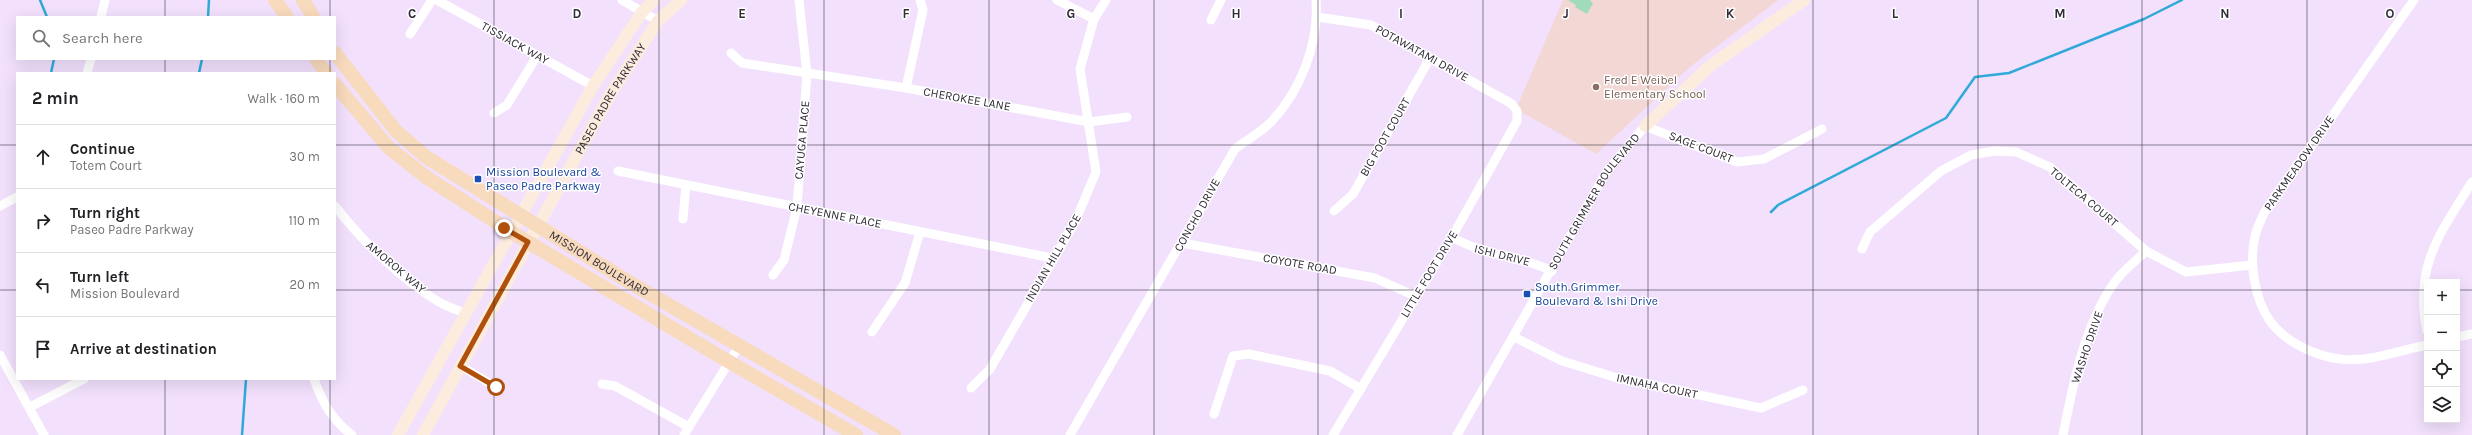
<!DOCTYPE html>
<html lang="en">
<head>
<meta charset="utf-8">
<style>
	body { margin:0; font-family:Karla,sans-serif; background:#f6f6f6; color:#202124 }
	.controls { position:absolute; right:12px; bottom:12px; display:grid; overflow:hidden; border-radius:0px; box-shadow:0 4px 16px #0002 }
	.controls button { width:36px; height:36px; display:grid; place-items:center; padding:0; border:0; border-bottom:1px solid #e0e0e0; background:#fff; color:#202124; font:20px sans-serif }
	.stop { position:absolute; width:12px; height:12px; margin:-9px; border:3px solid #b0500a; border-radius:50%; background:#fff }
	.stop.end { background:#b0500a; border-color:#fff; box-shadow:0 1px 4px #0008 }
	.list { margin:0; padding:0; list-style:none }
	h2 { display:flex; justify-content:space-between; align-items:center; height:52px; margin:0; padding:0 16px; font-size:17px }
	h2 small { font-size:13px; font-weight:400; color:#757577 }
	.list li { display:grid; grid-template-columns:26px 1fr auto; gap:12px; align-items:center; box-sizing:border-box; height:64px; padding:0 16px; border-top:1px solid #e0e0e0 }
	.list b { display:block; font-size:15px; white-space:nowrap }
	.list p { margin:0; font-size:13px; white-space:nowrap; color:#757577 }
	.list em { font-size:13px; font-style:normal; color:#757577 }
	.icon { flex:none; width:22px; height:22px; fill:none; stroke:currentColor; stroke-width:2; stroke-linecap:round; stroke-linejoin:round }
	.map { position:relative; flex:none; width:2472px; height:435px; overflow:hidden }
	.search { position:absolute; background:#fff; box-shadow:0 4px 16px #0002; left:16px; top:16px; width:320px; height:44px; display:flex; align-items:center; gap:10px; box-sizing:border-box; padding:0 14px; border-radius:0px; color:#757577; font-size:15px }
	.panel { position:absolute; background:#fff; box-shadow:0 4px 16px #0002; left:16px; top:72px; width:320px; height:308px; border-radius:0px }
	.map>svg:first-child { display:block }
</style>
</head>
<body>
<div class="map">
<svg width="2472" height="435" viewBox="0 0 2472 435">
	<rect width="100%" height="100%" fill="#f2e0fd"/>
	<!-- education -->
	<polygon fill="#f2d7d5" points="1563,0 1778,0 1691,66 1596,154 1516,109"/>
	<!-- green -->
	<polygon fill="#a0dbbc" points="1568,0 1590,0 1593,3 1587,14 1575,7 1576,5"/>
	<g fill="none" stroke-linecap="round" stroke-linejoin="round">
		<!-- stream -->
		<g stroke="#2faad8" stroke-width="2.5">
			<polyline points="40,0 47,17"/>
			<polyline points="208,17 209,0"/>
			<polyline points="51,73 54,59"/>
			<polyline points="199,73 202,59"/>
			<polyline points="1771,212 1778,205 1946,118 1975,77 2009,73 2144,19 2182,0"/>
			<polyline points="242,435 246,379"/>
		</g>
		<!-- street -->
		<g stroke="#fff" stroke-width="9">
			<polyline points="437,0 593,86"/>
			<polyline points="622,0 658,21"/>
			<polyline points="1057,0 1094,19"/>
			<path d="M2414 0 2264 213C2261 220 2257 228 2255 236 2249 262 2254 298 2270 321 2285 342 2315 356 2340 359 2368 363 2400 350 2427 345"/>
			<polyline points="101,17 105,0"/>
			<polyline points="1317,17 1371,25 1512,104 1517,111 1517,121 1452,237 1333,435"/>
			<polyline points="1211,20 1221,0"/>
			<polyline points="410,34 432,0"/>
			<polyline points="731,53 742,63 906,88 1089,122 1127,117"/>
			<polyline points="87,73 91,59"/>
			<polyline points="906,88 923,10 920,0"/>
			<polyline points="494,113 507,105 537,56"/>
			<polyline points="618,171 1052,258"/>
			<polyline points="0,206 17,197"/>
			<path d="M335 206C361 240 402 280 439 302 447 307 458 310 467 314"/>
			<polyline points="1334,211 1353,194 1430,58"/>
			<polyline points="683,219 686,185"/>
			<path d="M1452 237C1484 256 1519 255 1552 271"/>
			<polyline points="1182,243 1375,278 1415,296"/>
			<polyline points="1862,249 1870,232 1941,171 1971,155 1995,151 2016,152 2050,167 2146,251 2186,272 2252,265"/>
			<polyline points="773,275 784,260 797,207 807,74 799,0"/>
			<path d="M2427 331C2414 266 2439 235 2472 182"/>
			<polyline points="872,332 905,283 920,232"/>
			<polyline points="1514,337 1562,361 1614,377 1761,408 1803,390"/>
			<polyline points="2457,337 2472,334"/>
			<polyline points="0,355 44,435"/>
			<polyline points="461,366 496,387"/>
			<path d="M314 379C322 402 332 420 352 435"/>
			<polyline points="602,384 615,386 689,427"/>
			<polyline points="971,388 990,369 1075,222 1096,172 1080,69 1094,19 1106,0"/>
			<polyline points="30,407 84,379"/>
			<polyline points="1214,414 1233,356 1249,354 1330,371 1361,389"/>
			<polyline points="684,435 739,346"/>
			<path d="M1070 435 1235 149C1246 140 1262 132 1272 121 1301 90 1319 43 1316 0"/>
			<path id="s1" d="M1457 435 1607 171 1645 126 1737 162 1764 159 1822 129"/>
			<path d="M2063 435C2073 384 2084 326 2114 283 2122 271 2136 261 2146 251"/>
		</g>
		<!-- secondary -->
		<g stroke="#fcecde" stroke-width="12">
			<polyline points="1645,126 1710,66 1804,0"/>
			<polyline points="398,435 593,86 642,12 654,0"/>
			<path id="s2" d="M423 435 610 95 658 21 681 0"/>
		</g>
		<!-- primary -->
		<g stroke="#f8dabd" stroke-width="14">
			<polyline points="275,0 287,17"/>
			<polyline points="303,0 313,17"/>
			<path id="s3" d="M335 53 396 131 426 157 629 282 894 435"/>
			<polyline points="316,59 326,73"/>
			<polyline points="335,84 388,147 426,177 513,233 714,353 856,435"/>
		</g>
	</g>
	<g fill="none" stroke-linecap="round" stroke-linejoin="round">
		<!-- route -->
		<polyline stroke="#b0500a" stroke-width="5" points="496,387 460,366 528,242 504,228"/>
	</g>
	<!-- grid -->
	<path fill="none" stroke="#322c37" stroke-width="1" stroke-opacity="0.55" d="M165 0V17M330 0V17M494 0V435M659 0V435M824 0V435M989 0V435M1154 0V435M1318 0V435M1483 0V435M1648 0V435M1813 0V435M1978 0V435M2142 0V435M2307 0V435M165 59V73M330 59V73M0 145H17M335 145H2472M0 290H17M335 290H2427M2457 290H2472M165 379V435M330 379V435"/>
	<!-- markers -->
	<circle fill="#8d6e63" stroke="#fff" stroke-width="1.5" cx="1596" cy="87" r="4"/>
	<g fill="#1a4fb4" stroke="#fff" stroke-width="1.5">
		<rect x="474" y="175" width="8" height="8" rx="2"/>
		<rect x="1523" y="290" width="8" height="8" rx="2"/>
	</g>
	<g text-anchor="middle" stroke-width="3" stroke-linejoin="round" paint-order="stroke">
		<!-- street labels -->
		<g font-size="12" fill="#322c37" stroke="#fff">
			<text transform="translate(515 43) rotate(29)" y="4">TISSIACK WAY</text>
			<text transform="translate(1422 53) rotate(29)" y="4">POTAWATAMI DRIVE</text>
			<text dy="4" stroke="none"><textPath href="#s2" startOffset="385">PASEO PADRE PARKWAY</textPath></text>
			<text transform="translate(967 99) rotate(10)" y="4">CHEROKEE LANE</text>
			<text transform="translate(1385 137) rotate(-60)" y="4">BIG FOOT COURT</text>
			<text transform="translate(802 140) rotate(-85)" y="4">CAYUGA PLACE</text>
			<text transform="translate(1701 147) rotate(21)" y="4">SAGE COURT</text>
			<text transform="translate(2299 163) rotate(-55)" y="4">PARKMEADOW DRIVE</text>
			<text transform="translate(2084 197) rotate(40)" y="4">TOLTECA COURT</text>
			<text dy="4" stroke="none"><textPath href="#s1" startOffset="271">SOUTH GRIMMER BOULEVARD</textPath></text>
			<text transform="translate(835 215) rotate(11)" y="4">CHEYENNE PLACE</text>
			<text transform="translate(1197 215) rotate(-61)" y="4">CONCHO DRIVE</text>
			<text transform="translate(1502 255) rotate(14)" y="4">ISHI DRIVE</text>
			<text transform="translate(1053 258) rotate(-60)" y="4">INDIAN HILL PLACE</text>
			<text dy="4" stroke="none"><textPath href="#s3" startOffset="342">MISSION BOULEVARD</textPath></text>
			<text transform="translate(1300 264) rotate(10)" y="4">COYOTE ROAD</text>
			<text transform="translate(396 267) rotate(40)" y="4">AMOROK WAY</text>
			<text transform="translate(1429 274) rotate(-59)" y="4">LITTLE FOOT DRIVE</text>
			<text transform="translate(2087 347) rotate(-71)" y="4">WASHO DRIVE</text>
			<text transform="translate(1657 386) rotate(12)" y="4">IMNAHA COURT</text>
		</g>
		<!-- education labels -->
		<g font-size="12" fill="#785e54" stroke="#fff" text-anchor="start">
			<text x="1604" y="84">Fred E Weibel<tspan x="1604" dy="14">Elementary School</tspan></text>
		</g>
		<!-- transit labels -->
		<g font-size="12" fill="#164399" stroke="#fff" text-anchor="start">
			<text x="486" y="176">Mission Boulevard &amp;<tspan x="486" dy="14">Paseo Padre Parkway</tspan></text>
			<text x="1535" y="291">South Grimmer<tspan x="1535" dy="14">Boulevard &amp; Ishi Drive</tspan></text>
		</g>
	</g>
	<g font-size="13" text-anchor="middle" font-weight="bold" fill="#322c37" stroke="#fff" stroke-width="3" stroke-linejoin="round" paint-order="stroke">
		<text x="412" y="18">C</text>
		<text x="577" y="18">D</text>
		<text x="742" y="18">E</text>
		<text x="906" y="18">F</text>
		<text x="1071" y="18">G</text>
		<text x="1236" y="18">H</text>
		<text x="1401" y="18">I</text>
		<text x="1566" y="18">J</text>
		<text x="1730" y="18">K</text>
		<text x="1895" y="18">L</text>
		<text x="2060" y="18">M</text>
		<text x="2225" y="18">N</text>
		<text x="2390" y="18">O</text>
	</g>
</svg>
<div class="controls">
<button>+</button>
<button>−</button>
<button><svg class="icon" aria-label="locate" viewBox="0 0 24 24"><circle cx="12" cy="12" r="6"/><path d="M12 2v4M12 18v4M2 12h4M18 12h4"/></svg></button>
<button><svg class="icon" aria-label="layers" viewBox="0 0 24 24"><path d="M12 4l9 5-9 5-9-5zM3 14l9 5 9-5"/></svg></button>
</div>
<div class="stop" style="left:496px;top:387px"></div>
<div class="stop end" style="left:504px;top:228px"></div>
<div class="search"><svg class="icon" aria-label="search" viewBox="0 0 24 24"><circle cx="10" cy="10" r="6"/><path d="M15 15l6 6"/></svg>Search here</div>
<section class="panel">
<h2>2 min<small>Walk · 160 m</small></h2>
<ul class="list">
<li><svg class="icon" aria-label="ahead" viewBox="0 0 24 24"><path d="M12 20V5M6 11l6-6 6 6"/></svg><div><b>Continue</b><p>Totem Court</p></div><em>30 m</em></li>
<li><svg class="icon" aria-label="right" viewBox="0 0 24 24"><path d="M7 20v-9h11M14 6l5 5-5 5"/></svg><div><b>Turn right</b><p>Paseo Padre Parkway</p></div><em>110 m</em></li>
<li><svg class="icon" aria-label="left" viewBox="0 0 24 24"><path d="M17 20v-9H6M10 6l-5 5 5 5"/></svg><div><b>Turn left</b><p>Mission Boulevard</p></div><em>20 m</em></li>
<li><svg class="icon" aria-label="arrive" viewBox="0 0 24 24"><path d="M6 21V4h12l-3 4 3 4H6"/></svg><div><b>Arrive at destination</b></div></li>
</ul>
</section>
</div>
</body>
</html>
